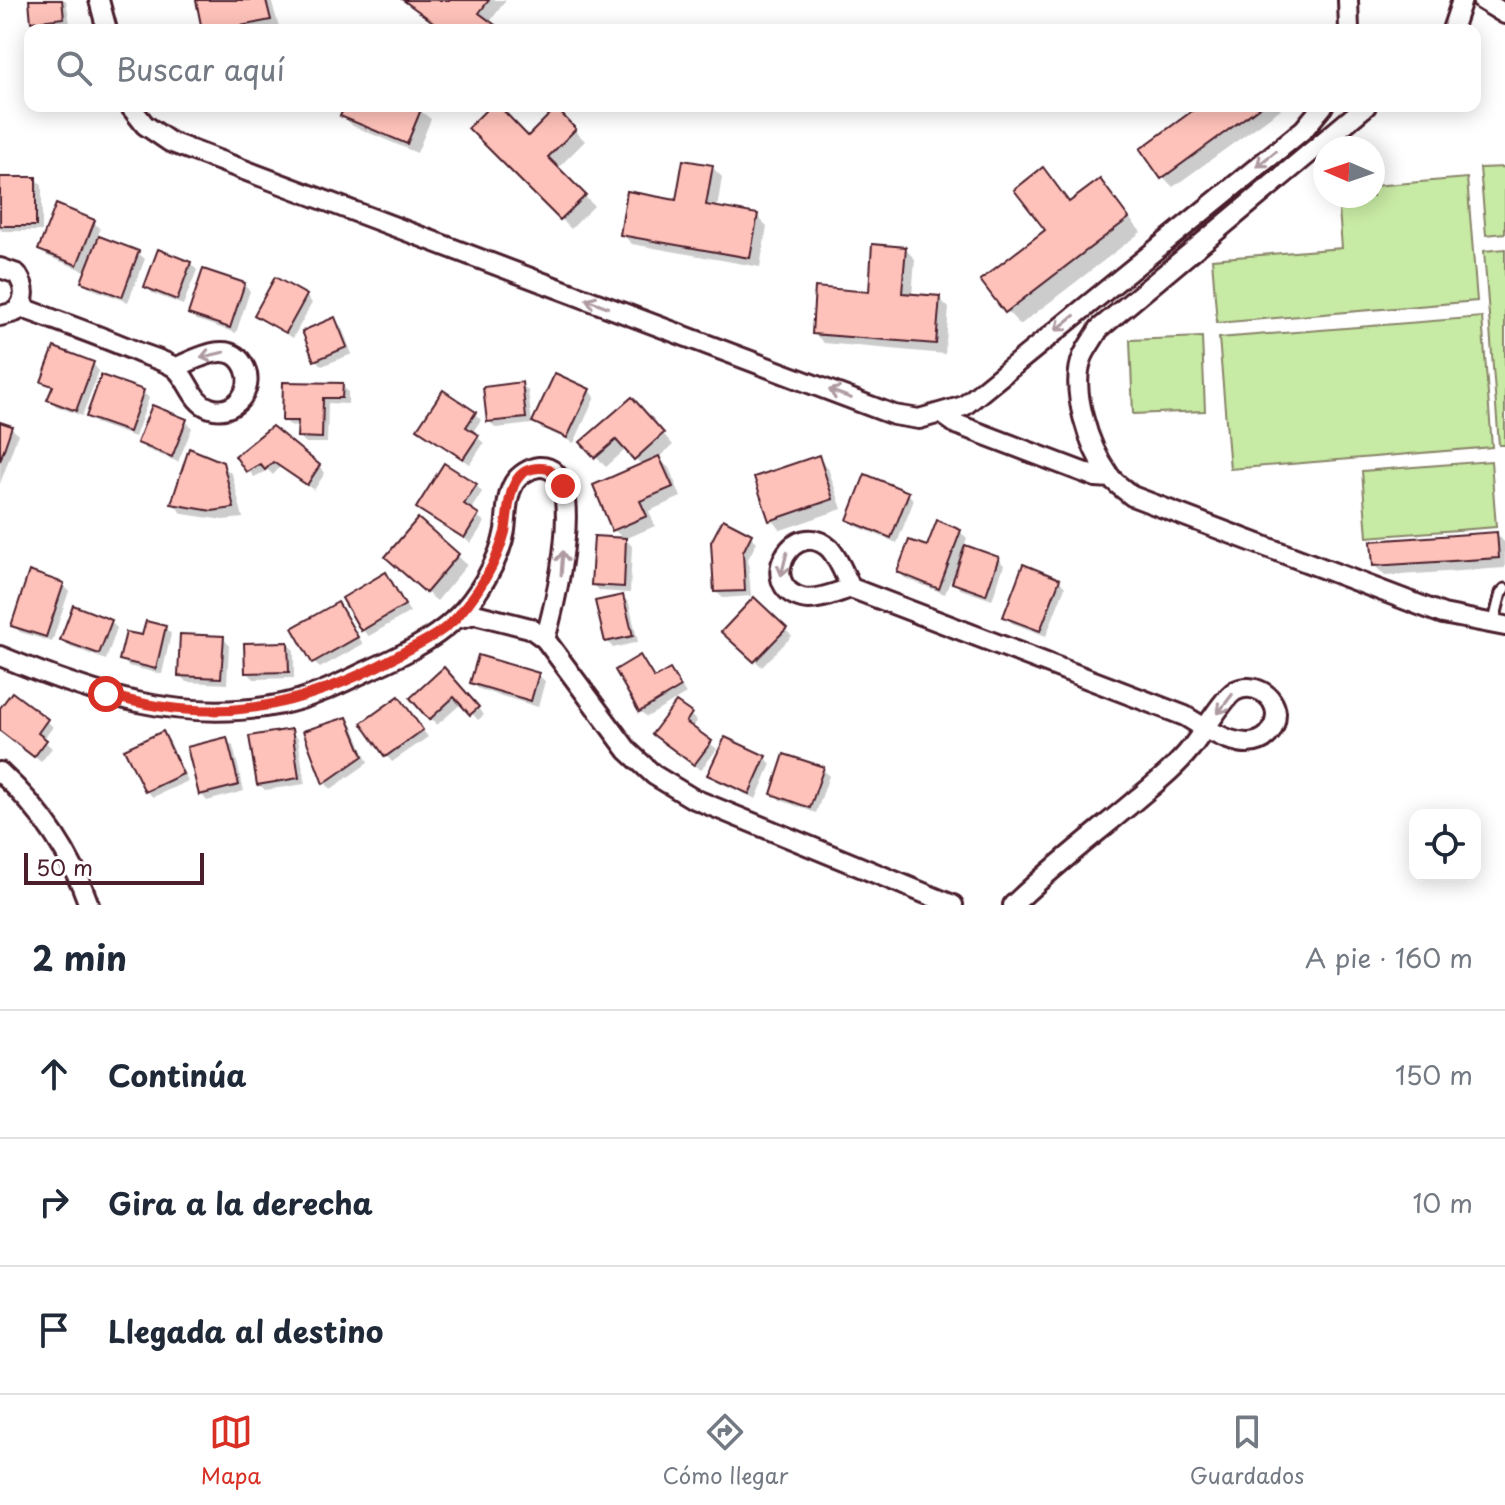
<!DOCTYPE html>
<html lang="es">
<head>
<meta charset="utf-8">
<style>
	body { margin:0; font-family:"Playpen Sans",sans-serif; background:#f2f2f3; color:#1f2937 }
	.controls { position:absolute; right:24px; bottom:24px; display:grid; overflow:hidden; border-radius:16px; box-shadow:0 4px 20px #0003 }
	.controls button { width:72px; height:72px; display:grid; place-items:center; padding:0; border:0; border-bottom:2px solid #e0e1e3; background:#fff; color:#1f2937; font:40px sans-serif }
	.compass { position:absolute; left:1313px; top:136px; width:72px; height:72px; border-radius:50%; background:#fff; box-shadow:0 4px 20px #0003; rotate:272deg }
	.scale { position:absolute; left:24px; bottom:20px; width:180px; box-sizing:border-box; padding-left:8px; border:4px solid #4a1f2b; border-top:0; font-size:22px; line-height:28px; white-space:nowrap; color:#4a1f2b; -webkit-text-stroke:6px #fff; paint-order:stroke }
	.stop { position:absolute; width:24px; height:24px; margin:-18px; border:6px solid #d93025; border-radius:50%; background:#fff }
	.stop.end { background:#d93025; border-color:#fff; box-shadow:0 2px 8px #0008 }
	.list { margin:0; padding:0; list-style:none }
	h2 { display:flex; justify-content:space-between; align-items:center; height:104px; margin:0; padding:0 32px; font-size:34px }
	h2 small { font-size:26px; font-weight:400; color:#747a83 }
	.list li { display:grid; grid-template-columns:52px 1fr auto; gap:24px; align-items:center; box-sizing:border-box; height:128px; padding:0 32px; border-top:2px solid #e0e1e3 }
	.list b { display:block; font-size:30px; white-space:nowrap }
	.list em { font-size:26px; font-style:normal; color:#747a83 }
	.icon { flex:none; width:44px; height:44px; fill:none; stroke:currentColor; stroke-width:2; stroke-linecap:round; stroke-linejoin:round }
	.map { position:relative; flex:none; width:1505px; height:905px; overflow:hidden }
	.search { position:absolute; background:#fff; box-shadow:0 4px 20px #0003; left:24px; right:24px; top:24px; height:88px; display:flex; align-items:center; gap:20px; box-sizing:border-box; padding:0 28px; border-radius:16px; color:#747a83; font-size:30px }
	.sheet { height:488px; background:#fff }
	nav { display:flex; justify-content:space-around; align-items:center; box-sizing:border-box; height:112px; border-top:2px solid #e0e1e3; background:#fff; font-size:22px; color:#747a83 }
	nav a { display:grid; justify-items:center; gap:4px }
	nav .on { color:#d93025 }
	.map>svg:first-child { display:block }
</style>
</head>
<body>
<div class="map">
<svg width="1505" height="905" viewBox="0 0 1505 905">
	<rect width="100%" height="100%" fill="#fff"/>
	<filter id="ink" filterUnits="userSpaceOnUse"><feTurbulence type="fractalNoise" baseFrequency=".0125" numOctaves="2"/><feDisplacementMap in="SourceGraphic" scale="16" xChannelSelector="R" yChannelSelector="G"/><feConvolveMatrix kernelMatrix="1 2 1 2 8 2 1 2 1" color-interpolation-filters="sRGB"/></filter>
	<g filter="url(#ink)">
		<!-- green -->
		<g fill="#c7eaa4" stroke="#888468" stroke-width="2">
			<polygon points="1505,167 1505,233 1486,235 1480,168"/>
			<polygon points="1467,178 1477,301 1217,323 1212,259 1342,248 1338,196 1373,196 1373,186"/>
			<polygon points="1505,249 1505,445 1499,445 1484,251"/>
			<polygon points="1482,317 1492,447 1230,469 1219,338"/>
			<polygon points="1202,337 1205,411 1133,414 1130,340"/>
			<polygon points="1491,461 1496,527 1367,537 1362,471"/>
		</g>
		<!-- shadow -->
		<g fill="#0003">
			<polygon points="31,0 66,0 70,24 40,28 33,21"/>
			<polygon points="198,0 271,0 280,30 204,30"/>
			<polygon points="405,0 506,0 489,23 499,30 443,30"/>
			<polygon points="341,106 414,106 431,119 417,153 353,126 343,116 346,108"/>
			<polygon points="493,106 496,106 528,138 556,111 585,141 558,168 594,206 571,229 471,128"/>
			<polygon points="1202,106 1285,106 1173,187 1163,177"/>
			<polygon points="712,167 722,177 717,209 757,216 767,226 760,267 632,244 622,234 678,202"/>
			<polygon points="1043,170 1071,203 1099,182 1141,232 1020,325 1007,311 1048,231"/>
			<polygon points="0,179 35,179 42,185 42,231 2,231 0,229"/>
			<polygon points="94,222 100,229 98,237 138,253 145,259 128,302 90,288 84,281 87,272 47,256 41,249"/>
			<polygon points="905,249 915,259 912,296 939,298 949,308 945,354 824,343 814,333 870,294"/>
			<polygon points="190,263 197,270 183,305 152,293 146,286"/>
			<polygon points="244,285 250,291 236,333 197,320 190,313"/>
			<polygon points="306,296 312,303 293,338 256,315"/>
			<polygon points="334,320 341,326 352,354 322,366 316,360"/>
			<polygon points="93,364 99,371 82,416 56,406 50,400 54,389 43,382"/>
			<polygon points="521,384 528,391 532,424 496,428 489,421"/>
			<polygon points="342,385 348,392 348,404 328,403 327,443 306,443 299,436 299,427 291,426 284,420"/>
			<polygon points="589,391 595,397 574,443 541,428 535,421"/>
			<polygon points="143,392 149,398 135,437 95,423 89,417"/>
			<polygon points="642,409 673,445 658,458 669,468 681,497 649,511 655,526 625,539 632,546 630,593 600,591 593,584 624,539 614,530 642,465 626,449 606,467 596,457"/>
			<polygon points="474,413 481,420 472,433 484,443 470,464 426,435"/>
			<polygon points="186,421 192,428 178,462 146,449 139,442"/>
			<polygon points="0,424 11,428 18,434 0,484"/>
			<polygon points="237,456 319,466 325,473 314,490 280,467 273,475 268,470 254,477"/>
			<polygon points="818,458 828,468 842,509 781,530 771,520"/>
			<polygon points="221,464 232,474 243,518 223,520 183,514 173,504"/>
			<polygon points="476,485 482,492 470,511 485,522 471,543 419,508"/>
			<polygon points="907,493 914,500 897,543 856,526 849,519"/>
			<polygon points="960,532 967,538 964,546 998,559 1004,565 992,600 960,589 951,579 945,594 905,578 899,572 928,549"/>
			<polygon points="1497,534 1505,543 1505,568 1385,576 1374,565"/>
			<polygon points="750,536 757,542 748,559 751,596 723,598 716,592"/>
			<polygon points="457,555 467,565 437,601 397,567"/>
			<polygon points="386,575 410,612 369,636 362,630"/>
			<polygon points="1059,580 1065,587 1046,636 1012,623 1005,616"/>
			<polygon points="62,584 69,591 52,642 20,632 13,625"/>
			<polygon points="623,597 629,603 638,642 613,648 607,641"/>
			<polygon points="754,600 792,636 762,667 724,632"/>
			<polygon points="338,604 363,644 320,668 313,662"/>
			<polygon points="111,622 117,628 106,660 69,646 63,639"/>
			<polygon points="165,628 171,634 162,674 128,666 122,659 144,638"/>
			<polygon points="223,638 229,645 227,684 186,682 180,675"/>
			<polygon points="287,644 294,650 294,678 254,679 247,672"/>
			<polygon points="640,658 655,680 670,671 686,694 647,717 640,711"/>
			<polygon points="538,675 545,681 538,707 479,689 472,683"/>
			<polygon points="450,677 484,715 478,720 462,703 437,725 431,718"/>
			<polygon points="399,698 428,737 392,762 386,755"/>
			<polygon points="677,704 697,721 692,729 717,749 701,770 661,741"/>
			<polygon points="0,711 47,721 53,727 43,740 52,748 41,762 0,730"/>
			<polygon points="347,720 353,726 368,763 331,789 325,783 306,732"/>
			<polygon points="291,732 298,738 305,784 265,790 259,784"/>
			<polygon points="162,733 169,740 188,781 153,797 146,791"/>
			<polygon points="226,740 233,746 244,791 207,801 201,794"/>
			<polygon points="765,757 771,764 756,799 716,781 710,774"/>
			<polygon points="823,769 829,776 816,813 780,800 773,793"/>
		</g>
		<!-- building -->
		<g fill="#fec2ba" stroke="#4a1f2b" stroke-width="2">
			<polygon points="29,0 62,0 64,18 31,22"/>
			<polygon points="196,0 266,0 271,20 235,27 236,30 202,30"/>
			<polygon points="403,0 489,0 479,13 502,30 444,30"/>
			<polygon points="345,106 419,106 422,107 407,144 340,116"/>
			<polygon points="490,106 499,106 528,136 556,108 576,129 548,157 586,195 560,220 468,128"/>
			<polygon points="1199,106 1261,106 1161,179 1140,149"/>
			<polygon points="683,160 713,165 706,205 758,214 750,258 620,235 627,191 676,200"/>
			<polygon points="1043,167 1069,202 1100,179 1129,218 1005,313 980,280 1045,230 1014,190"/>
			<rect x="0" y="177" width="36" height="49"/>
			<polygon points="56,204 95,220 77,265 38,250"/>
			<polygon points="99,236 139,251 122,297 81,282"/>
			<polygon points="872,244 906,247 902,293 940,296 936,344 812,334 815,287 869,292"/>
			<polygon points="158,249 191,262 177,300 144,287"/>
			<polygon points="203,269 245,283 230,328 188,314"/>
			<polygon points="275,277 307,295 286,333 254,315"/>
			<polygon points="335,317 347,347 314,361 302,331"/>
			<polygon points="54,347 94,362 76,411 47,400 53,386 41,382"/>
			<polygon points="555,373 590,389 567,438 532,422"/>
			<polygon points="101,375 144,390 129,432 86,417"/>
			<polygon points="283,382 343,383 342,398 323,398 322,438 297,437 298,421 282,421"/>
			<polygon points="522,382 526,418 487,422 483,387"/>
			<polygon points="443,390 476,412 466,427 479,435 463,459 417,429"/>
			<polygon points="632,397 664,433 634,460 616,440 595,458 580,442"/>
			<polygon points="152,405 187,419 172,457 137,443"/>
			<polygon points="0,422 12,426 0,461"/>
			<polygon points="272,426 320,465 307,485 273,462 265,470 260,464 246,472 235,456"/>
			<polygon points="189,448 223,462 234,508 212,511 171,504"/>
			<polygon points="819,455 833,499 769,521 754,477"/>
			<polygon points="659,456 673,487 640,501 647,516 612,531 593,485"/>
			<polygon points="444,463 477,484 464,504 479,514 464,538 416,508"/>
			<polygon points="865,474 909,492 891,538 847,520"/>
			<polygon points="418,518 459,554 426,593 385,557"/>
			<polygon points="723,519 752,534 743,552 745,591 714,592 711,542"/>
			<polygon points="937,520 961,530 939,589 897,572 909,540 927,546"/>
			<polygon points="1497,532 1499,558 1373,566 1371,541"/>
			<polygon points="594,536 626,538 624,587 591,585"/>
			<polygon points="965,545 999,557 986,595 952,583"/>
			<polygon points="1023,564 1060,579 1040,631 1003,617"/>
			<polygon points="29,571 64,583 46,637 11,626"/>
			<polygon points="386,572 405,605 361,631 342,598"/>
			<polygon points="623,595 633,636 605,642 595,601"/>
			<polygon points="754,597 787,628 754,662 721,632"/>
			<polygon points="338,602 358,637 312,663 292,628"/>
			<polygon points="73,605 112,620 99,654 60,640"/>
			<polygon points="146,621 166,626 156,669 119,660 126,632 142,635"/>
			<polygon points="180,634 224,636 221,678 178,676"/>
			<polygon points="288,642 289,672 245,673 244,643"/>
			<polygon points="478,655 539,673 531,701 470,683"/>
			<polygon points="640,655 654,678 670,669 681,687 639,712 615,670"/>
			<polygon points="444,667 479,707 470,715 454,697 429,720 410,698"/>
			<polygon points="12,692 48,719 38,733 47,740 34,757 0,731 0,708"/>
			<polygon points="399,696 423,730 385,757 361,723"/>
			<polygon points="676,702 692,713 686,722 712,741 694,765 652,734"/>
			<polygon points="347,717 363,756 323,784 303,731"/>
			<polygon points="292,729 299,778 257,785 249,736"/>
			<polygon points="163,731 183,774 145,792 124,749"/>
			<polygon points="227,737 239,785 199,795 187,747"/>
			<polygon points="725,737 766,756 749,794 707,775"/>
			<polygon points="784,754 824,767 810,808 771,794"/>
		</g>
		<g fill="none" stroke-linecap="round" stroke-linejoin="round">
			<!-- service casing -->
			<g stroke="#4a1f2b" stroke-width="15">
				<polyline id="service" points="1493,625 1501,593 1505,589"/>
			</g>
			<!-- minor casing -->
			<g stroke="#4a1f2b" stroke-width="24">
				<g id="minor">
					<polyline points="99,0 107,30"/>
					<polyline points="1348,0 1349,30"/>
					<polyline points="1482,0 1505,14"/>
					<polyline points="1452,30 1462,0"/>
					<polyline points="130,106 145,125 170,142 894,415 919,419 964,406 1304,129 1323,106"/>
					<path d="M1366 106 1099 329C1094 338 1087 347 1083 356 1069 389 1089 447 1109 475 1114 483 1124 489 1132 496L1443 614 1505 626"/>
					<path d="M0 268 17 274C26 288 27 300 15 312L0 316"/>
					<path d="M20 307C60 322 101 336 140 353 151 357 165 361 174 367 189 378 191 402 210 408 234 416 255 390 245 368 231 337 196 359 175 368"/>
					<polyline points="942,414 956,424 1096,477 1111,478"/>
					<path d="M851 588C845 576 839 559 830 549 794 515 755 585 802 598 816 602 837 592 851 588L1185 716C1205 728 1246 757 1268 735 1274 729 1276 722 1276 713 1274 694 1253 682 1235 691 1224 697 1201 736 1191 748 1176 767 1157 782 1138 798 1097 833 1052 867 1013 905"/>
					<polyline points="455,619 475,614 530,628 545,639 628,751 654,775 692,798 953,905"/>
					<path d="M0 656C92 694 182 725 282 704 312 698 339 684 367 671 396 658 431 642 455 619 477 598 500 560 505 530 507 514 506 497 514 483 519 475 530 468 539 467 591 464 553 613 545 639"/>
					<path d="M0 772C40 809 71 853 89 905"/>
				</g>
			</g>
			<!-- service -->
			<use href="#service" stroke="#fff" stroke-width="9"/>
			<!-- minor -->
			<use href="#minor" stroke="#fff" stroke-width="18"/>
		</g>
		<!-- one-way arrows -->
		<defs><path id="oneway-shaft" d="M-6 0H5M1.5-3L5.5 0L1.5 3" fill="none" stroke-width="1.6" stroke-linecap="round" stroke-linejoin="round" transform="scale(2)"/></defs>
		<g stroke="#ae9aa0">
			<use href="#oneway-shaft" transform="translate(1266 159) rotate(141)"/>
			<use href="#oneway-shaft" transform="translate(597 303) rotate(-159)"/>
			<use href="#oneway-shaft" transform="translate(1065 323) rotate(141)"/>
			<use href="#oneway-shaft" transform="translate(212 355) rotate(167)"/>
			<use href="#oneway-shaft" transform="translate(840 394) rotate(-159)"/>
			<use href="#oneway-shaft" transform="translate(562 563) rotate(-86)"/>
			<use href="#oneway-shaft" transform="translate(784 564) rotate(104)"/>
			<use href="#oneway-shaft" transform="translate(1225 704) rotate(127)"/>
		</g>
	</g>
	<g fill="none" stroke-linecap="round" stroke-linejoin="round" filter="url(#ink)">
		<!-- route -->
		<path stroke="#d93025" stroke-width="10" d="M106 694C214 727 300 709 397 656 418 644 442 634 458 616 471 601 483 584 492 566 497 556 502 543 505 532 510 504 507 461 549 469L563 486"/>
	</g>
</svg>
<div class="controls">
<button><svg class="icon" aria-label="locate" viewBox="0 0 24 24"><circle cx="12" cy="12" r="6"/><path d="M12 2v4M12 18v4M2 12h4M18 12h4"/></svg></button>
</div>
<svg class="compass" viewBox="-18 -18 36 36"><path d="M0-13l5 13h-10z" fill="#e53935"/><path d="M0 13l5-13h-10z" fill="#747a83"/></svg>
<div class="scale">50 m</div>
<div class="stop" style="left:106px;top:694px"></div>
<div class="stop end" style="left:563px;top:486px"></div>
<div class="search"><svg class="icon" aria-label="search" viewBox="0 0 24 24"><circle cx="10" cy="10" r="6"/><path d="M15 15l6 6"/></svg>Buscar aquí</div>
</div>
<section class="sheet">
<h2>2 min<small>A pie · 160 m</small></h2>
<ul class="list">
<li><svg class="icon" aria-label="ahead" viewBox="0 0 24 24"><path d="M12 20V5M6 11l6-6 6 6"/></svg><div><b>Continúa</b></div><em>150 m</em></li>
<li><svg class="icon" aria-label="right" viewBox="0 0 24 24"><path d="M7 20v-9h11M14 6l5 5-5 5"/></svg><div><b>Gira a la derecha</b></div><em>10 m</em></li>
<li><svg class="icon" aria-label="arrive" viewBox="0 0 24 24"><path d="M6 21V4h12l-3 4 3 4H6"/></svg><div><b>Llegada al destino</b></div></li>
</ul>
</section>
<nav>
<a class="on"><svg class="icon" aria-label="map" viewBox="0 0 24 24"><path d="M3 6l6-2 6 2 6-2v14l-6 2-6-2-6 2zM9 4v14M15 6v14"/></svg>Mapa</a>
<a><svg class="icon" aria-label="directions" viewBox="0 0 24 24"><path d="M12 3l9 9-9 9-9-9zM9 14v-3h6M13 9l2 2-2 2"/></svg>Cómo llegar</a>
<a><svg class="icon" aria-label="saved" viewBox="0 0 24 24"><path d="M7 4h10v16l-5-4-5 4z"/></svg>Guardados</a>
</nav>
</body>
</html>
